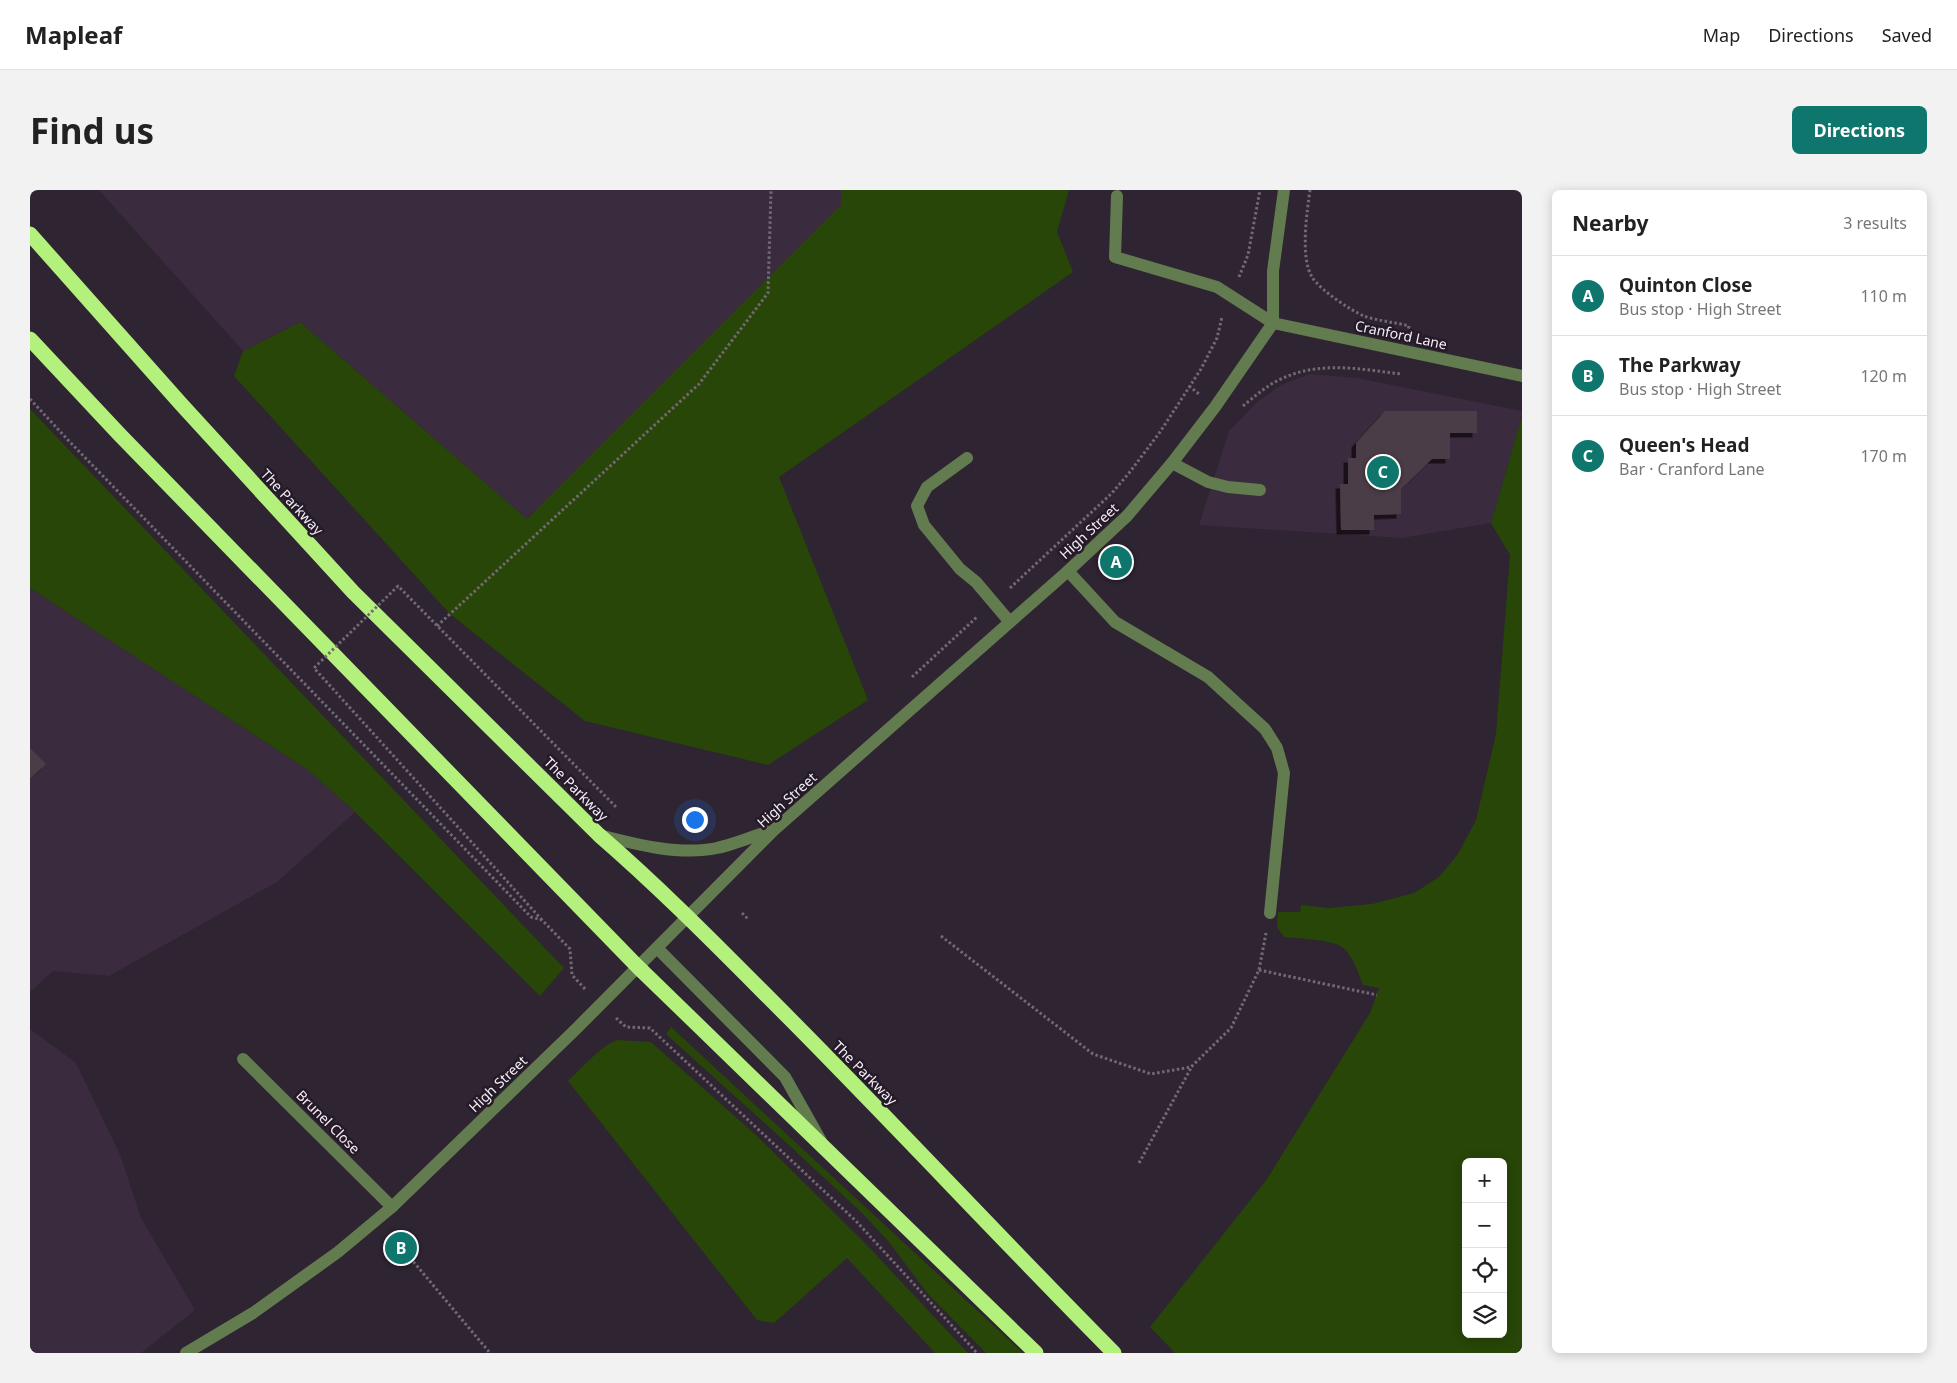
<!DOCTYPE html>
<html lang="en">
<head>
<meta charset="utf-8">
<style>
	body { margin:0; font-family:"Noto Sans",sans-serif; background:#f2f2f2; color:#222 }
	.controls { position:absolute; right:15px; bottom:15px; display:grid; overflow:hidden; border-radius:8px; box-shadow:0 2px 12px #0003 }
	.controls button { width:45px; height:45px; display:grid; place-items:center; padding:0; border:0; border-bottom:1px solid #e0e0e0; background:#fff; color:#222; font:25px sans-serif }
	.you { position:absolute; left:664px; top:629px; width:18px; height:18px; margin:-12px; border:4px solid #fff; border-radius:50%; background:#1a73e8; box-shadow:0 0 0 8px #1a73e833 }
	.badge { display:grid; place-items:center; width:32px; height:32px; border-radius:50%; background:#0f766e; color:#fff; font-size:16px; font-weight:700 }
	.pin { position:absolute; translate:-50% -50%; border:2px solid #fff; box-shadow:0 1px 5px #0006 }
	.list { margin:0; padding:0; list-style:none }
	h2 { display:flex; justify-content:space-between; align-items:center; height:65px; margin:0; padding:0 20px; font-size:21px }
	h2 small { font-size:16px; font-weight:400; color:#767676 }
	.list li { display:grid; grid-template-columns:32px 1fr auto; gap:15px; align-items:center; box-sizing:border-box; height:80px; padding:0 20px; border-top:1px solid #e0e0e0 }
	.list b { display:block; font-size:19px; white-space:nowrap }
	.list p { margin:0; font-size:16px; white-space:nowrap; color:#767676 }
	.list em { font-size:16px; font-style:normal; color:#767676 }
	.icon { flex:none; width:28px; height:28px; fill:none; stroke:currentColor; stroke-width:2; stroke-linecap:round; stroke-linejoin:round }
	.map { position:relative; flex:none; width:1492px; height:1163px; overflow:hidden; border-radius:8px }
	header { display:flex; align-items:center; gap:30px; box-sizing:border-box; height:70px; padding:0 25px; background:#fff; border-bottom:1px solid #e0e0e0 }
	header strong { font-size:24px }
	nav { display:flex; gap:28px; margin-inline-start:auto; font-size:18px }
	.intro { display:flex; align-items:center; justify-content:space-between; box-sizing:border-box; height:120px; padding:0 30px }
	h1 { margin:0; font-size:35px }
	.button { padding:12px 22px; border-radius:8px; background:#0f766e; color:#fff; font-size:18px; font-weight:700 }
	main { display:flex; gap:30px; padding:0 30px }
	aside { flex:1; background:#fff; border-radius:8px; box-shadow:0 2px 12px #0003 }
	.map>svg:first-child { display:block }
</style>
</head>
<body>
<header>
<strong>Mapleaf</strong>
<nav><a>Map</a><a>Directions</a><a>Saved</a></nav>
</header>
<div class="intro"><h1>Find us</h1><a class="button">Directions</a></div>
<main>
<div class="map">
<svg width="1492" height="1163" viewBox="0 0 1492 1163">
	<defs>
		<filter id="shadow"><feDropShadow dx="-4.5" dy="4.5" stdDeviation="0" flood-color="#0009"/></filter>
	</defs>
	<rect width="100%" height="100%" fill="#2f2431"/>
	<!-- built -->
	<g fill="#3b2b3e">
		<polygon points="69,0 811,0 811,15 497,329 270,132 213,161"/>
		<polygon points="1280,184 1327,188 1492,221 1492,226 1461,333 1372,348 1169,335 1199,241 1227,212 1251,195"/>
		<polygon points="0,398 278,580 325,622 247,692 79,786 23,781 0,802"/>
		<polygon points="0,839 46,873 91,967 111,1028 165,1120 111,1163 0,1163"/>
	</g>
	<!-- green -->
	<g fill="#284608" fill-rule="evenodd">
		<polygon points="811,0 1039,0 1027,42 1043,82 749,287 838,510 738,575 555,531 420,424 204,186 213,161 270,132 497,329 811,15"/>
		<polygon points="0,219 534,778 510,806 325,622 278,580 0,398"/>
		<path d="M1492 226V1163H1145L1120 1137 1237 989 1340 823 1349 798 1333 795C1328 783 1323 765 1312 757 1303 750 1267 748 1254 747L1247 737 1248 722H1270L1271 715 1299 718 1342 714 1384 703 1409 687 1428 664 1446 630 1466 544 1480 365 1461 333ZM1436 972H1473V1144H1436Z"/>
		<polygon points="641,837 993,1163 956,1163 897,1103 859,1052 832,1023 761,957 636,844"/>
		<path d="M588 850 621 852 727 946 835 1053 938 1163H905L817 1068 744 1133 727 1130 538 891C551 879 571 855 588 850Z"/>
	</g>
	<!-- building -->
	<g fill="#4c3c47" filter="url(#shadow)">
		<polygon points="1355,221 1447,221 1447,243 1420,243 1420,269 1402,269 1371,299 1371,324 1344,325 1344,340 1311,340 1310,294 1318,294 1318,268 1326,268 1326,253"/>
		<polygon points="0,558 16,574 0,589"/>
	</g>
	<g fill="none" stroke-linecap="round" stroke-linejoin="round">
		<!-- path -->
		<g stroke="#736975" stroke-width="3" stroke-dasharray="2.5 2.5" stroke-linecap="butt">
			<path d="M1280 0C1277 22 1270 67 1282 87 1290 100 1320 120 1334 126 1348 131 1364 132 1379 136L1378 141"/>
			<polyline points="1209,87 1218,65 1230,0"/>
			<polyline points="1159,196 1169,204"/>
			<polyline points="0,209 38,250 501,727 512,730 540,759 542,785 556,800"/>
			<path d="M1213 216C1224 207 1235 197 1247 191 1286 170 1330 179 1371 184"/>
			<polyline points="980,398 1082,303 1099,283 1130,242 1171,179 1187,148 1192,127"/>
			<polyline points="407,436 669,194 738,103 741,0"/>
			<polyline points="882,487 947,427"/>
			<polyline points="712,723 719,730"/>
			<polyline points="911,746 1063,864 1121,884 1161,877 1201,838 1229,780 1236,743"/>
			<polyline points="1229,780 1347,805"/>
			<polyline points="586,828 596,837 620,838 826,1031 947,1163"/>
			<polyline points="1109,973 1161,878"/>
			<polyline points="361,1045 460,1163"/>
		</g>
		<!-- minor -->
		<g stroke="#637c4f" stroke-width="12">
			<polyline points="1087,6 1085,67 1187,97 1243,133 1492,186"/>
			<polyline points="937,268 897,297 887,316 894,335 930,379 946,392 979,431"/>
			<polyline points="1142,273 1178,292 1198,297 1230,300"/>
			<polyline points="1038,381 1085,432 1178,487 1235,539 1247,558 1254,583 1240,723"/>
			<path d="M569 645C604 654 650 666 687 658 705 654 724 646 742 640"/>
			<polyline points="627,758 755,887 791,951"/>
			<polyline points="213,869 362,1017"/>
			<polyline points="156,1163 223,1123 308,1062 362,1017 546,839 744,640 1038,381 1097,326 1142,273 1185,217 1243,133 1243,81 1254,0"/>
		</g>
		<!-- highway -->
		<g stroke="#b4f17c" stroke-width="15">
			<path d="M0 44 151 214 323 402 569 645C636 703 697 766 760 829 869 939 975 1053 1084 1163"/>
			<polyline points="0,149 90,245 608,777 1006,1163"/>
		</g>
		<!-- path-bridge -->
		<polyline stroke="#736975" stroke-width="3" stroke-dasharray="2.5 2.5" stroke-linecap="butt" points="512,730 284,478 368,396 586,617"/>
	</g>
	<g text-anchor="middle" stroke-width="5" stroke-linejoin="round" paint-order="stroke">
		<!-- street labels -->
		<g font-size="14" fill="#f4edf6" stroke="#251a27">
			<text transform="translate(1371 145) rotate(12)" y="5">Cranford Lane</text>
			<text transform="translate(262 312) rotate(47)" y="5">The Parkway</text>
			<text transform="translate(1059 341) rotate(-43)" y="5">High Street</text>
			<text transform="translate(546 599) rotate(45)" y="5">The Parkway</text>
			<text transform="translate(757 610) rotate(-42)" y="5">High Street</text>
			<text transform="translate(835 883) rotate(45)" y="5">The Parkway</text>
			<text transform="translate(468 894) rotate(-44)" y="5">High Street</text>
			<text transform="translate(298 932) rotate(45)" y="5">Brunel Close</text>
		</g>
	</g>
</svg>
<div class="controls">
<button>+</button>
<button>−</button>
<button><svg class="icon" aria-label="locate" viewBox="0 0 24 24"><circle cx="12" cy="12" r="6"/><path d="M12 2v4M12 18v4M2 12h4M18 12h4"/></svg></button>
<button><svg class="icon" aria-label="layers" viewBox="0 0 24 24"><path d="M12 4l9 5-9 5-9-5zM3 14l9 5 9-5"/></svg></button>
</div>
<div class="you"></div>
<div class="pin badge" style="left:1086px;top:372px">A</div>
<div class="pin badge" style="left:371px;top:1058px">B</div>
<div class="pin badge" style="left:1353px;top:282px">C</div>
</div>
<aside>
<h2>Nearby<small>3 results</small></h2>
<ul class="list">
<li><span class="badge">A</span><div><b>Quinton Close</b><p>Bus stop · High Street</p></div><em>110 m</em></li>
<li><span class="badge">B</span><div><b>The Parkway</b><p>Bus stop · High Street</p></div><em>120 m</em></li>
<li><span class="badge">C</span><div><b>Queen's Head</b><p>Bar · Cranford Lane</p></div><em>170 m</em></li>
</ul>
</aside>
</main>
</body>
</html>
